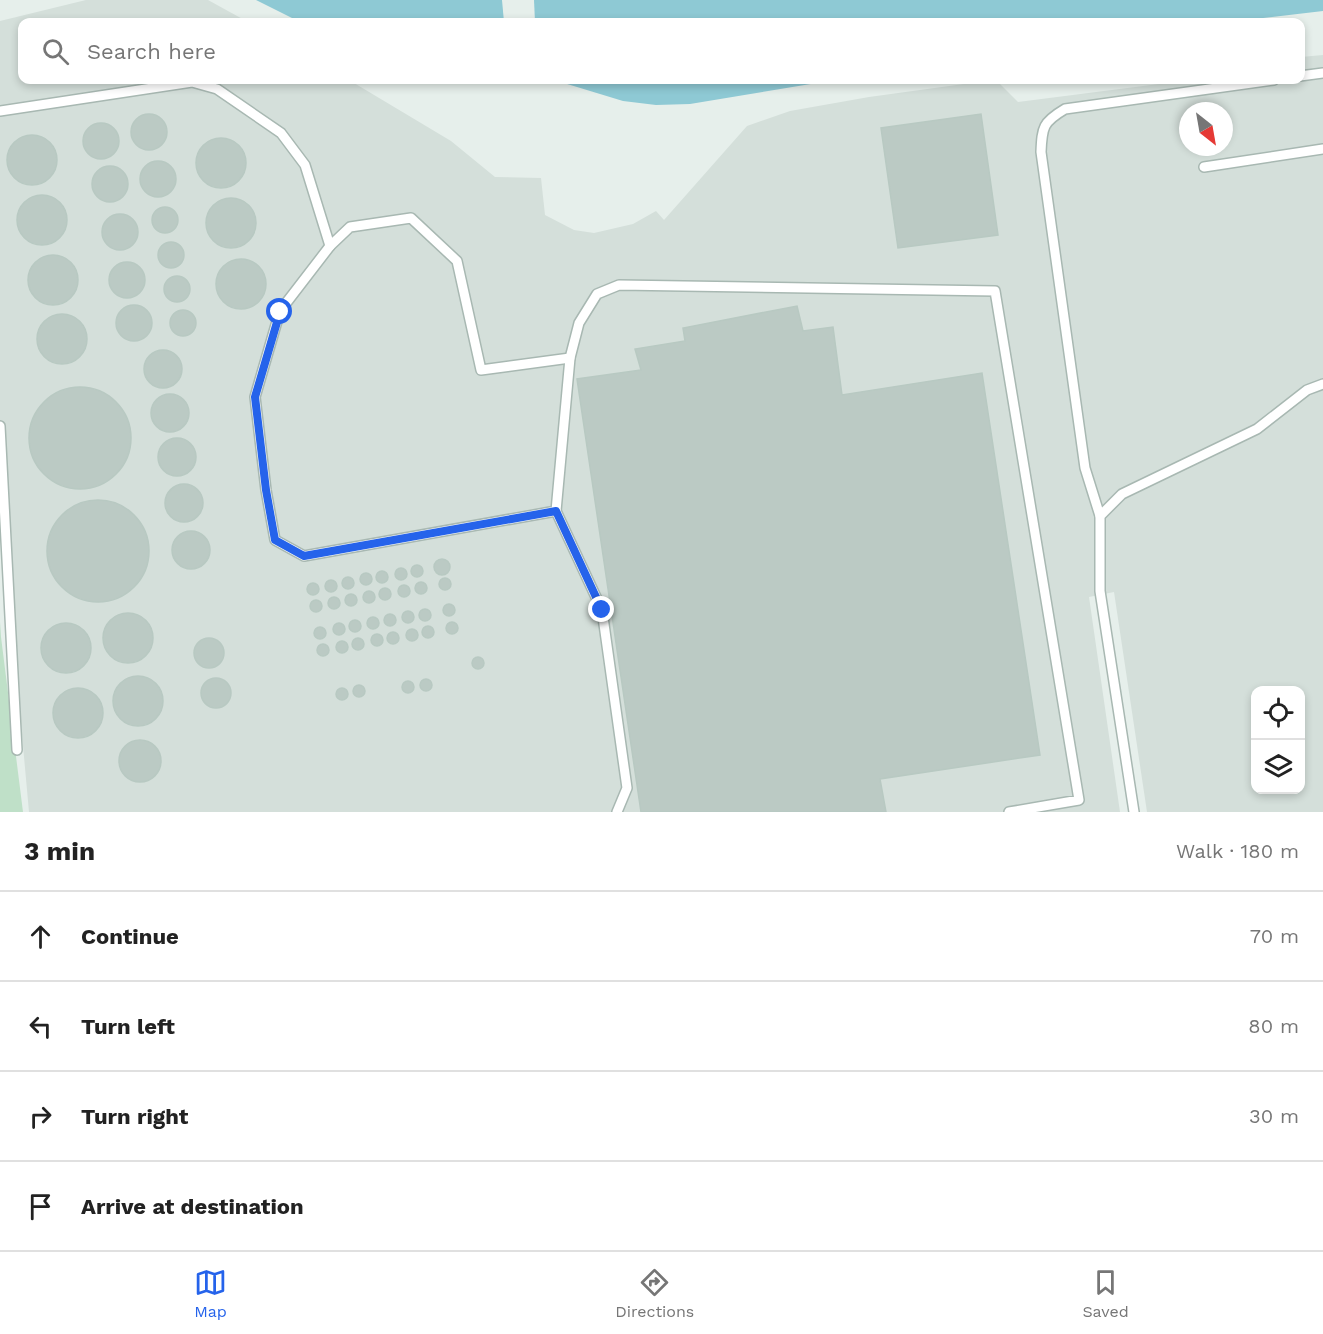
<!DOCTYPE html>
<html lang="en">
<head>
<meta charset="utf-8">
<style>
	body { margin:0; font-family:"Work Sans",sans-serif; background:#f2f2f2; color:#222 }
	.controls { position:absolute; right:18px; bottom:18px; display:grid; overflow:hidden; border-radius:12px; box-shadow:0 3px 9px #0003 }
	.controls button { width:54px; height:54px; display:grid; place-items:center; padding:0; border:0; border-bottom:2px solid #e0e0e0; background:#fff; color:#222; font:30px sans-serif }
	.compass { position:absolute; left:1179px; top:102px; width:54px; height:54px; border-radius:50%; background:#fff; box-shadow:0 3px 9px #0003; rotate:149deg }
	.stop { position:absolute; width:18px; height:18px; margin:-14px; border:4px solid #2563eb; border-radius:50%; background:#fff }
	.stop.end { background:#2563eb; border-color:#fff; box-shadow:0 2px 6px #0008 }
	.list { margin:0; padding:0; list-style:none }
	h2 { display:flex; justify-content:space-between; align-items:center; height:78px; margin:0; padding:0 24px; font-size:26px }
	h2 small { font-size:20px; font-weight:400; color:#767676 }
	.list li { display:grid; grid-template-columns:39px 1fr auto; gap:18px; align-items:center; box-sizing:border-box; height:90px; padding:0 24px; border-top:2px solid #e0e0e0 }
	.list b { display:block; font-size:22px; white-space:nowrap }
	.list em { font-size:20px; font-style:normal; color:#767676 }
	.icon { flex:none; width:33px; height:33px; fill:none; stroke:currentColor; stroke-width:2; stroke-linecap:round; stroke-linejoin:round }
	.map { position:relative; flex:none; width:1323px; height:812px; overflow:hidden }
	.search { position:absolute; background:#fff; box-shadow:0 3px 9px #0003; left:18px; right:18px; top:18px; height:66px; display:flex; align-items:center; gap:15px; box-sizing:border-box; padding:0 21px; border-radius:12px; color:#767676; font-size:22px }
	.sheet { height:438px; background:#fff }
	nav { display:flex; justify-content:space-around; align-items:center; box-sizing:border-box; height:84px; border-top:2px solid #e0e0e0; background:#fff; font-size:16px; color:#767676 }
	nav a { display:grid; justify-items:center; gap:3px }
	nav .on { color:#2563eb }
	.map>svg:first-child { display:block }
</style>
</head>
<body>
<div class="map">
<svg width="1323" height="812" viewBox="0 0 1323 812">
	<rect width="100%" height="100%" fill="#e6efeb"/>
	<!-- built -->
	<path fill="#d4dfda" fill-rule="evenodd" d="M86 0H208L248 22H22V80H349L451 141 495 177 541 178 545 215 574 230 594 233 633 224 656 211 664 220 747 126 790 111 869 97 993 80H996L1018 102 1190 80H1300L1301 57 1323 55V812H1147L1114 592 1089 597 1120 812H29L0 492V21ZM1188 111H1224V147H1188ZM1256 690H1300V790H1256Z"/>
	<!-- green -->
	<polygon fill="#bfe0c8" points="0,622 1,637 23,812 0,812"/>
	<!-- water -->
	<g fill="#8ec9d4">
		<polygon points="256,0 1323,0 1323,11 1228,22 300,22"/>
		<polygon points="554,80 835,80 690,104 656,105 623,101"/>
	</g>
	<!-- pier -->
	<polygon fill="#e6efeb" points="502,0 534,0 535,22 504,22"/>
	<!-- building -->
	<g fill="#bbcac4" stroke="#b8c9c2" stroke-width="1.5">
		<polygon points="981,114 998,235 898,248 881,128"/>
		<circle cx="149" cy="132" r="18"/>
		<circle cx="101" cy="141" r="18"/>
		<circle cx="32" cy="160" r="25"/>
		<circle cx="221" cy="163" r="25"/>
		<circle cx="158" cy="179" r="18"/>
		<circle cx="110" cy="184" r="18"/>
		<circle cx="42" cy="220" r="25"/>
		<circle cx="231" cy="223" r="25"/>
		<circle cx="165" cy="220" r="13"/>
		<circle cx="120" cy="232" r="18"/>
		<circle cx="171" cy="255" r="13"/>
		<circle cx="53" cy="280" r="25"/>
		<circle cx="241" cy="284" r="25"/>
		<circle cx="127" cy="280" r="18"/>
		<circle cx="177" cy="289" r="13"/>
		<circle cx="134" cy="323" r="18"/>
		<polygon points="797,306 803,331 833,327 842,395 982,373 1040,755 880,779 886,812 641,812 577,379 641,370 635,349 685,341 683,328"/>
		<circle cx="183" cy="323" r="13"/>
		<circle cx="62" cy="339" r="25"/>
		<circle cx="163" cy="369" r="19"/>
		<circle cx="80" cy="438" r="51"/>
		<circle cx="170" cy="413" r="19"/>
		<circle cx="177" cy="457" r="19"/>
		<circle cx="184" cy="503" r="19"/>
		<circle cx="98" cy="551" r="51"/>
		<circle cx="191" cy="550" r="19"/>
		<circle cx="442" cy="567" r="8"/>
		<circle cx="417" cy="571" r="6"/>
		<circle cx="401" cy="574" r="6"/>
		<circle cx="382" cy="577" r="6"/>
		<circle cx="366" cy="579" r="6"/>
		<circle cx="348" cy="583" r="6"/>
		<circle cx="445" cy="584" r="6"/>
		<circle cx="331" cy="586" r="6"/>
		<circle cx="421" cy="588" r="6"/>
		<circle cx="313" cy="589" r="6"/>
		<circle cx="404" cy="591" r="6"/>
		<circle cx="385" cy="594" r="6"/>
		<circle cx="369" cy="597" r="6"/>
		<circle cx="351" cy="600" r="6"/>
		<circle cx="334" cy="603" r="6"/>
		<circle cx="316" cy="606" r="6"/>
		<circle cx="449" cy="610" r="6"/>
		<circle cx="425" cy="615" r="6"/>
		<circle cx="408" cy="617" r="6"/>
		<circle cx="128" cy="638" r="25"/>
		<circle cx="390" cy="620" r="6"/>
		<circle cx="373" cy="623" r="6"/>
		<circle cx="355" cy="626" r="6"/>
		<circle cx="452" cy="628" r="6"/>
		<circle cx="66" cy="648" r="25"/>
		<circle cx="339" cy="629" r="6"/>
		<circle cx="428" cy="632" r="6"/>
		<circle cx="320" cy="633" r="6"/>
		<circle cx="412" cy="635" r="6"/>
		<circle cx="393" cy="638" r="6"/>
		<circle cx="377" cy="640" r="6"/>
		<circle cx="209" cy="653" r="15"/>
		<circle cx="358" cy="644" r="6"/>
		<circle cx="342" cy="647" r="6"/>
		<circle cx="323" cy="650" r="6"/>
		<circle cx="478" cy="663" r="6"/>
		<circle cx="138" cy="701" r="25"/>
		<circle cx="216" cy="693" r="15"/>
		<circle cx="426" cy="685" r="6"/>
		<circle cx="408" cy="687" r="6"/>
		<circle cx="359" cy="691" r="6"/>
		<circle cx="342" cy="694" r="6"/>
		<circle cx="78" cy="713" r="25"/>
		<circle cx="140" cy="761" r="21"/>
	</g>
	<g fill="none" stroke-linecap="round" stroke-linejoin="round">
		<!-- service casing -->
		<g stroke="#a8b8b2" stroke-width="12">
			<g id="service">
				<polyline points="1300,76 1323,73"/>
				<polyline points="0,111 192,82 217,89 281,133 305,165 330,246 280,311 255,397 266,490 275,540 304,556 556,511 570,358 579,323 597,294 619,285 995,291 1079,800 1009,812"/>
				<polyline points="1204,167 1323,149"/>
				<polyline points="330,246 350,227 411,218 457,261 481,370 570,358"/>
				<polyline points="0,426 17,750"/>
				<polyline points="556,511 602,610 627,788 617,812"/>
				<path d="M1100 516 1085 468 1041 152C1042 127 1043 122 1065 109L1274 80"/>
				<polyline points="1134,812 1100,591 1100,516 1122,494 1257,429 1307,390 1323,384"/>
			</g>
		</g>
		<!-- service -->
		<use href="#service" stroke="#fff" stroke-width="9"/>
	</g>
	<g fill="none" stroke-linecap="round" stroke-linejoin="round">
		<!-- route -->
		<polyline stroke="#2563eb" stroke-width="8" points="280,312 255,397 266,490 275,540 304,556 556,511 602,610"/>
	</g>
</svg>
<div class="controls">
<button><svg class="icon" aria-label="locate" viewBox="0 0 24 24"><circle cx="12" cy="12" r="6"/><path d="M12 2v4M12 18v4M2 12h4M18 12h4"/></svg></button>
<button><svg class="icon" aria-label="layers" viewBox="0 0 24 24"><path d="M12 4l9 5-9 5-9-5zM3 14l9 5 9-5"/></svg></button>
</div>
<svg class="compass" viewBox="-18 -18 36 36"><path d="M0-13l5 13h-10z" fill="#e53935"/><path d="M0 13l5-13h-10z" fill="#767676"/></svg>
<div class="stop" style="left:280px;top:312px"></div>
<div class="stop end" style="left:602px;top:610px"></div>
<div class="search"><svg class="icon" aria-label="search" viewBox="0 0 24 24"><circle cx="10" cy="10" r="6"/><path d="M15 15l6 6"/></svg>Search here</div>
</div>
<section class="sheet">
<h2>3 min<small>Walk · 180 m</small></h2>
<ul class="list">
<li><svg class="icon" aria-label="ahead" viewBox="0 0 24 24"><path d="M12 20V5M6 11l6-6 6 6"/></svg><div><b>Continue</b></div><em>70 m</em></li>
<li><svg class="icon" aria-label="left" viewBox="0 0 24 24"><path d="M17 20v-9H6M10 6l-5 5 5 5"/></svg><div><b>Turn left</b></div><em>80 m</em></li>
<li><svg class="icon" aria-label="right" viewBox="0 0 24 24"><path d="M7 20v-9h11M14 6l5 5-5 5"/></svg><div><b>Turn right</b></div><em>30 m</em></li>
<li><svg class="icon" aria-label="arrive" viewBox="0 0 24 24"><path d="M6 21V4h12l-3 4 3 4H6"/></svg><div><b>Arrive at destination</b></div></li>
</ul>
</section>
<nav>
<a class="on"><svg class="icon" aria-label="map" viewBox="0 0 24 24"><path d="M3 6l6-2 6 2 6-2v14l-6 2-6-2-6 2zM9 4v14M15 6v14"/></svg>Map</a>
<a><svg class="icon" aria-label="directions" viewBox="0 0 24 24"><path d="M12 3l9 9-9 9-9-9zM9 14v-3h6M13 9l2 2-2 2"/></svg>Directions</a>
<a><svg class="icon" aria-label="saved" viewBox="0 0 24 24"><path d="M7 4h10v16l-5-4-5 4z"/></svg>Saved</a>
</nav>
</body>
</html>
